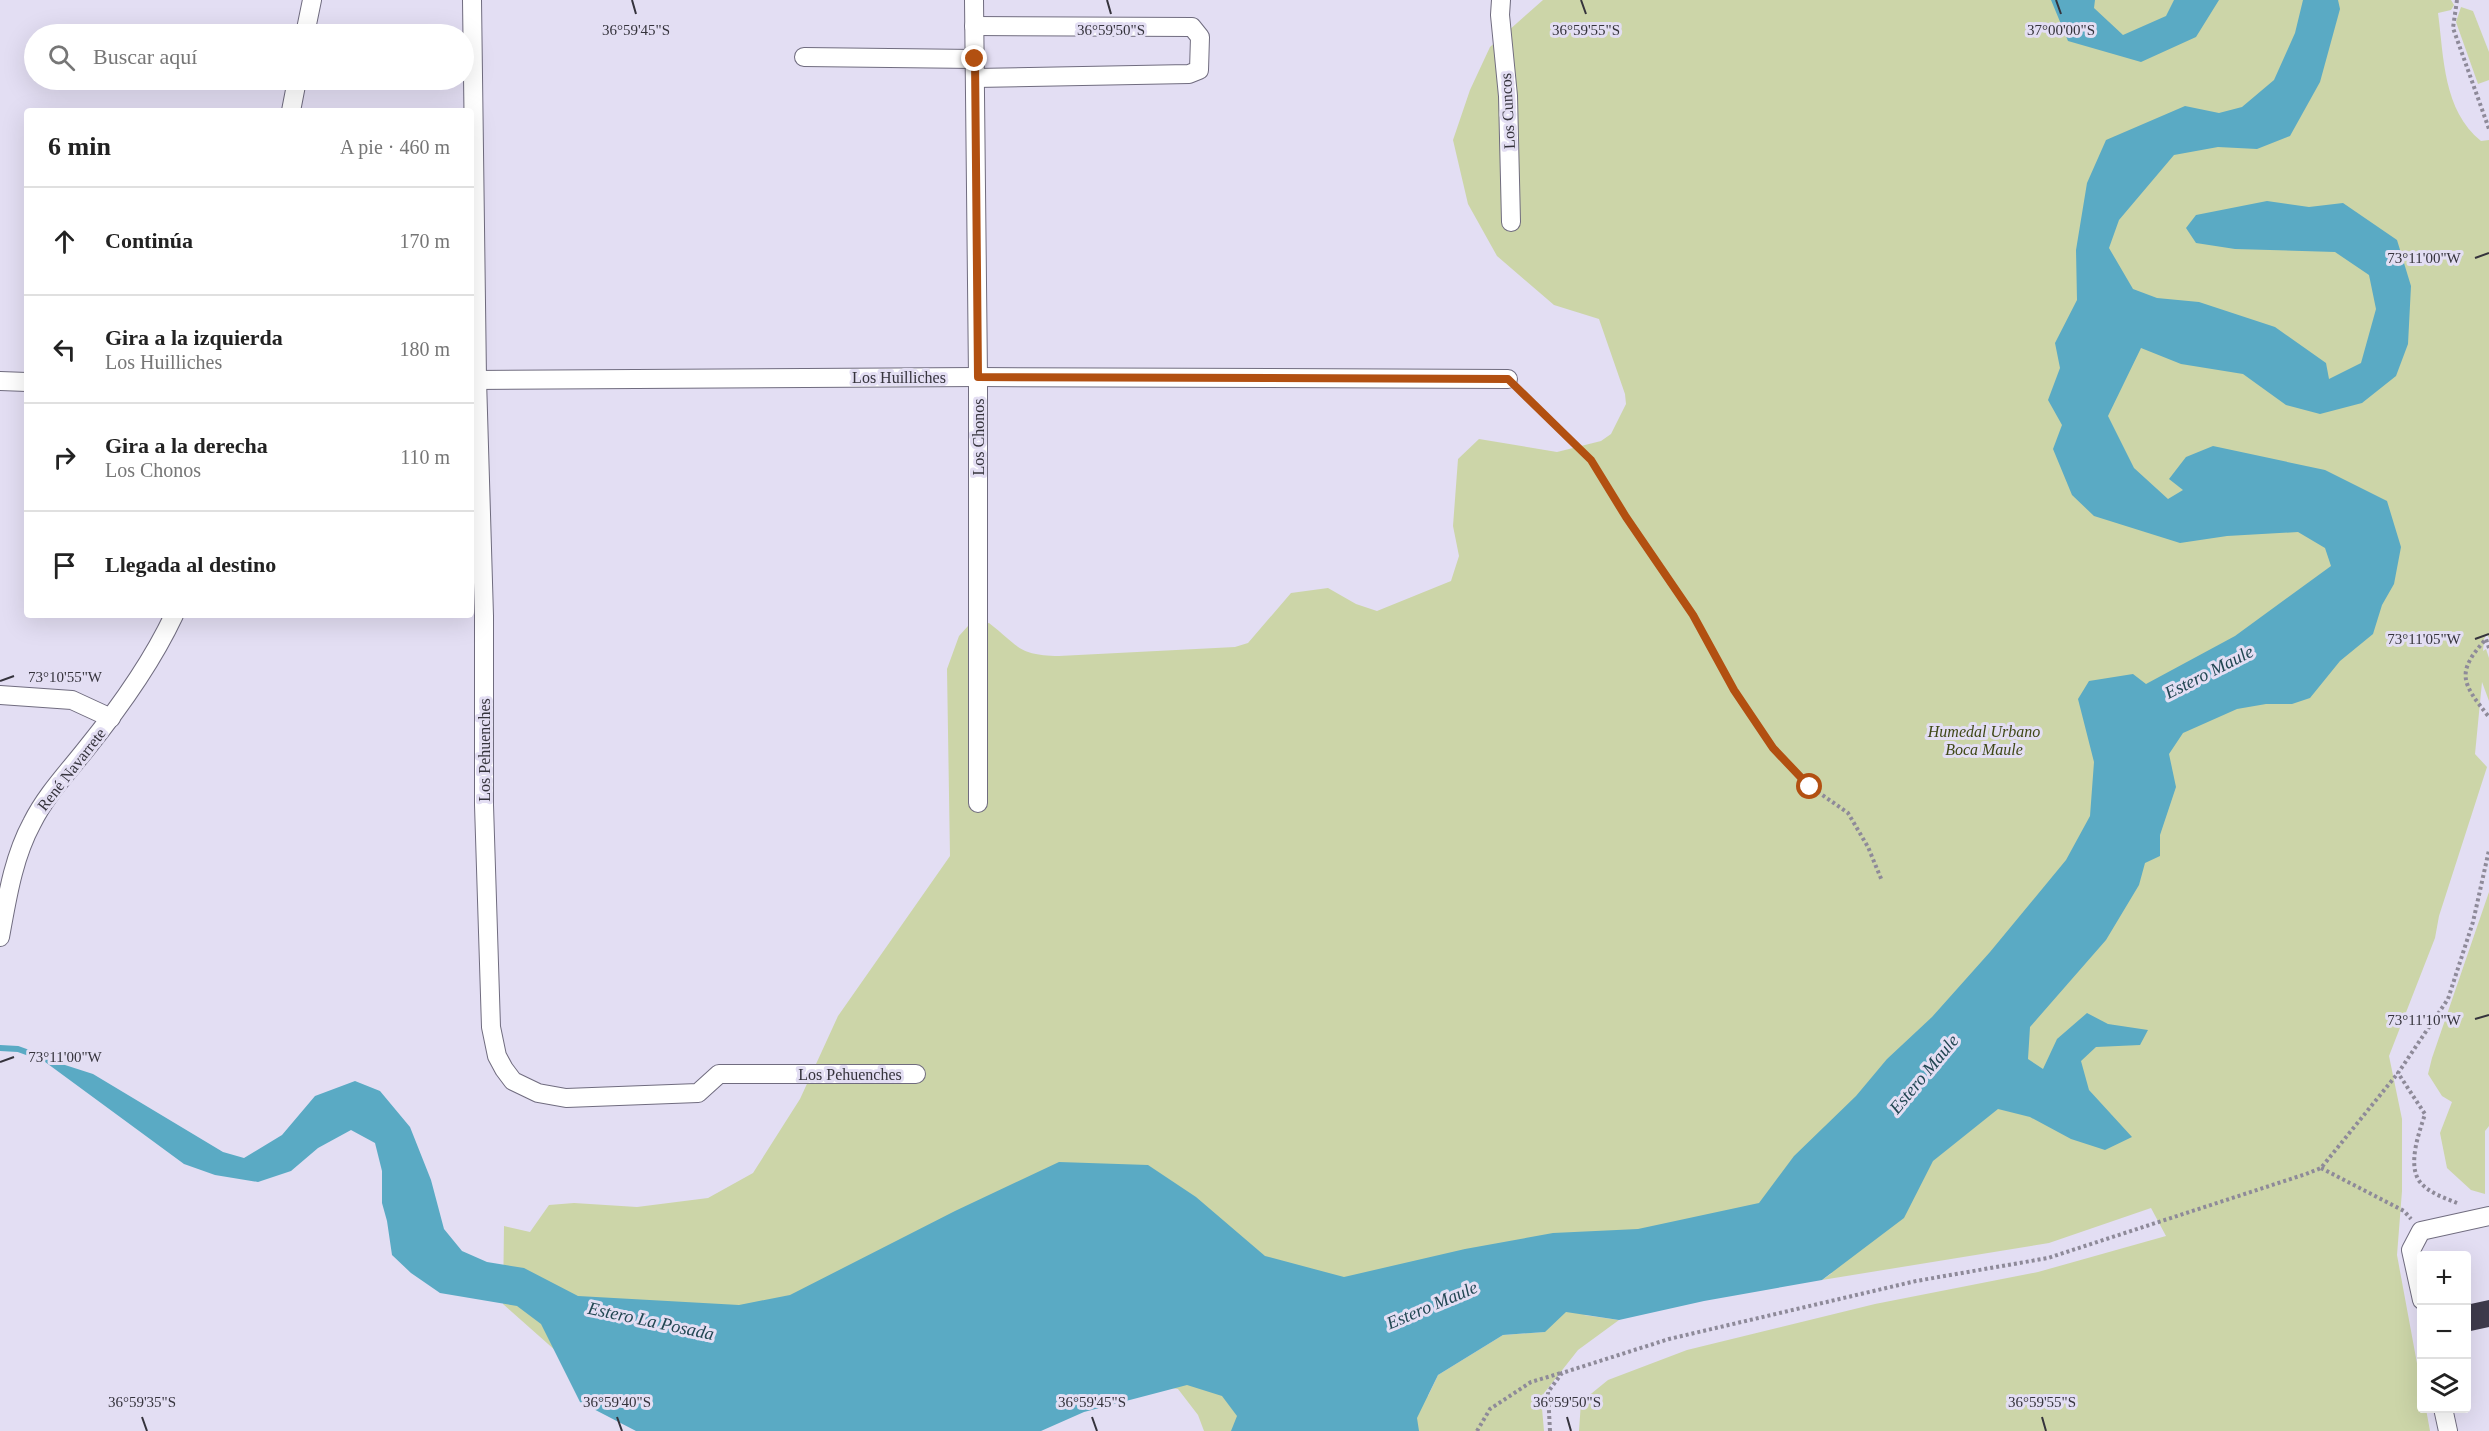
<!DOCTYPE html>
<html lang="es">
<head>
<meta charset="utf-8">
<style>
	body { margin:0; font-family:"Times New Roman",serif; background:#f2f2f2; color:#222 }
	.controls { position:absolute; right:18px; bottom:18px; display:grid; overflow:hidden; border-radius:6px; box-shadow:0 6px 24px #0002 }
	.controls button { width:54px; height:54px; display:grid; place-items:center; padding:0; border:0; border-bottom:2px solid #e0e0e0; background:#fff; color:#222; font:30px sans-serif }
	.stop { position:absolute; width:18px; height:18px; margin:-14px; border:4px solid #b25011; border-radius:50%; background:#fff }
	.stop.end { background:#b25011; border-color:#fff; box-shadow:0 2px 6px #0008 }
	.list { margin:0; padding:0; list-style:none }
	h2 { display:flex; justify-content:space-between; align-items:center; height:78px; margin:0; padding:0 24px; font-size:26px }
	h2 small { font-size:20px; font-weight:400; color:#767676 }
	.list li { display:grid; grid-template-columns:39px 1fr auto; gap:18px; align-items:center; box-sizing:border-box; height:108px; padding:0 24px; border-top:2px solid #e0e0e0 }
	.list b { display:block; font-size:22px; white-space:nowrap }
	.list p { margin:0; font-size:20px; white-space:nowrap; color:#767676 }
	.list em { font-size:20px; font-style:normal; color:#767676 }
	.icon { flex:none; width:33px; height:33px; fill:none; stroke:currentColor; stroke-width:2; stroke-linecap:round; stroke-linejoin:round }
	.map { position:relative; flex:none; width:2489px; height:1431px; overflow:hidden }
	.search { position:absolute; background:#fff; box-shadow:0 6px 24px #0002; left:24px; top:24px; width:450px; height:66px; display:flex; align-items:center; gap:15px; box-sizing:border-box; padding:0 21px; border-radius:33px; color:#767676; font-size:22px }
	.panel { position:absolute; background:#fff; box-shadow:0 6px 24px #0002; left:24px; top:108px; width:450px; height:510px; border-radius:6px }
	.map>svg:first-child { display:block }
</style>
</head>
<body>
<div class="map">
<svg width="2489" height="1431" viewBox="0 0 2489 1431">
	<rect width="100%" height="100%" fill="#e3def3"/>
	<!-- green -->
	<g fill="#ccd5a8" fill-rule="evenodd">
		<path d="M1543 0H2451L2454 5 2451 10 2438 13C2444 58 2443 110 2481 141L2489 140V638L2487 634 2484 639 2483 651 2486 649 2489 658V701L2482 682 2475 754 2487 767 2439 916 2435 938 2389 1056 2402 1119V1191L2397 1255 2421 1385 2422 1408 2426 1409 2430 1431H1579L1581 1402 1608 1380 1687 1350 1875 1304 2038 1272 2166 1236 2151 1208 2049 1243 1822 1280 1832 1273 1584 1315 1619 1320 1578 1350 1541 1397 1544 1431H1204L1198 1415 1178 1389 1147 1384 826 1431H781L574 1367 503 1304 504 1226 530 1232 549 1205 574 1203 637 1207 708 1198 753 1173 800 1099 838 1016 950 856 947 669 959 636 968 626 989 623C1019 646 1017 655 1059 656L1235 647 1248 643 1291 593 1328 588 1356 604 1377 611 1451 581 1459 556 1453 526 1458 459 1479 439 1557 452 1601 441 1611 434 1626 404 1625 394 1599 319 1554 305 1497 256 1468 204 1453 140 1470 90 1490 47ZM1493 1330 1545 1332 1503 1335 1438 1375 1428 1396 1431 1373Z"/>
		<polygon points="2461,7 2473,11 2489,52 2489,80 2478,84 2456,22"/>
		<polygon points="2489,892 2489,1126 2485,1131 2485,1194 2471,1190 2447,1168 2440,1133 2452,1102 2442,1096 2428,1074 2432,1058"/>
	</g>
	<!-- water -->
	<g fill="#5aaac4">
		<polygon points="2051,0 2095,0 2094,8 2123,35 2166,16 2174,0 2219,0 2196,37 2141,62 2068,41"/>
		<polygon points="2303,0 2338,0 2340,9 2320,82 2290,136 2257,149 2218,147 2174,155 2119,220 2109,248 2133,289 2157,298 2199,302 2275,327 2326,363 2329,379 2361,363 2376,309 2369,275 2335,252 2235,249 2196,243 2186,228 2196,215 2267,201 2309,207 2343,203 2397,240 2411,286 2408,344 2396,376 2362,403 2320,414 2286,405 2243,374 2181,364 2141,348 2108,416 2134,468 2168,499 2183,490 2169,479 2186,457 2213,446 2325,470 2387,501 2401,547 2394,584 2382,605 2373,634 2340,661 2310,698 2292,704 2266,704 2237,709 2183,733 2169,754 2176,787 2160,835 2160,856 2145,863 2139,885 2106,940 2030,1027 2028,1059 2043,1069 2057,1039 2087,1013 2108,1024 2148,1030 2140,1045 2096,1047 2081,1061 2089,1090 2132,1137 2105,1150 2071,1139 2030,1117 1998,1109 1933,1161 1904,1218 1822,1280 1704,1301 1619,1320 1566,1312 1545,1332 1503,1335 1438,1375 1417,1418 1419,1431 1231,1431 1237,1416 1222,1396 1187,1385 1084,1412 1041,1431 636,1431 580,1402 541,1324 517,1306 440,1293 411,1273 392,1255 387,1221 382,1203 382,1171 375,1143 351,1130 318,1148 291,1171 258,1182 215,1175 184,1164 37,1056 93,1074 223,1152 244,1158 282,1135 315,1096 355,1081 380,1091 410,1127 431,1180 444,1229 462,1251 487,1262 524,1268 578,1296 739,1305 790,1295 955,1211 1059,1162 1148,1165 1196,1197 1265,1256 1344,1277 1465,1249 1553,1233 1638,1229 1759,1203 1794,1156 1856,1096 1887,1059 1932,1017 1990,952 2066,860 2090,816 2094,762 2078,699 2089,681 2133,674 2146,684 2235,636 2331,566 2325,548 2298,532 2227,536 2180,543 2094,516 2072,495 2053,449 2062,425 2048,400 2060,368 2055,343 2077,300 2076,250 2087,183 2106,140 2185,106 2219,113 2242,107 2274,80 2295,33"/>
	</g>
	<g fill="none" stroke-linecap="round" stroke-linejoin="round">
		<!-- stream -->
		<polyline stroke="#5aaac4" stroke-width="6" points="0,1048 18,1049 43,1058"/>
	</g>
	<!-- building -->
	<polygon fill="#3f3b4c" points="2489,1300 2489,1327 2466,1332 2466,1305"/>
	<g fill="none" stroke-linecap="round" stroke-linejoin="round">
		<!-- street casing -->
		<g stroke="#706c7f" stroke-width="20">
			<g id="street">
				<polyline points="472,0 477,379 484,616 484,805 491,1027 497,1056 504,1069 513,1081 538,1093 566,1098 698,1093 719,1074 916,1074"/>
				<polyline points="974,0 978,377 978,803"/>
				<polyline points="1501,0 1500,15 1508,96 1511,222"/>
				<polyline points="974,26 1192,27 1200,37 1199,70 1189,74 975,78"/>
				<polyline points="305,34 312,0"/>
				<polyline points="804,57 975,59"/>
				<polyline points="291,111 297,80"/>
				<polyline points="471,380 978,377 1508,379"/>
				<polyline points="0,381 27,382"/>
				<polyline points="0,695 72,700 111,718"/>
				<path d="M0 937C7 899 13 858 32 823 46 795 67 773 86 749 120 707 151 664 174 615"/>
				<polyline points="2422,1300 2411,1250 2421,1231 2489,1216"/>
				<polyline points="2443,1408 2448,1431"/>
			</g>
		</g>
		<!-- path -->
		<g stroke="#8e8a99" stroke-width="4" stroke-dasharray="3 3" stroke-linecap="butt">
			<polyline points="2457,0 2453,28 2489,129"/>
			<polyline points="1519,390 1591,460 1626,517 1693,614 1734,690 1773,748 1811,787 1848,813 1868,847 1882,881"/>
			<path d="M2489 648 2486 639C2455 673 2462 683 2489 717"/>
			<polyline points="2321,1168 2404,1211 2411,1219"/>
			<path d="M2457 1203C2445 1198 2429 1193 2420 1182 2407 1165 2419 1133 2425 1114L2398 1073 2448 999 2473 922 2489 850"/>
			<polyline points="1477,1431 1490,1409 1531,1382 1561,1373"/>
			<polyline points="1550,1431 1548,1392 1562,1373 1669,1339 1916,1281 2048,1258 2306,1174 2321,1168 2398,1073"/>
		</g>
		<!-- street -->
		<use href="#street" stroke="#fff" stroke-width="18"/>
	</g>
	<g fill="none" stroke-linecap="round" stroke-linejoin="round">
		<!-- route -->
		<polyline stroke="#b25011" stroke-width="8" points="975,59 978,377 1508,379 1591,460 1626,517 1693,615 1734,690 1773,748 1810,787"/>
	</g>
	<!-- ticks -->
	<path fill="none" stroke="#35333c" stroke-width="2" d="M632 0 636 14M1107 0 1111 14M1581 0 1586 14M2056 0 2061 14M2475 258 2489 253M2475 639 2489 634M0 681 14 676M2475 1019 2489 1015M0 1062 14 1057M142 1417 147 1431M617 1417 622 1431M1092 1417 1097 1431M1567 1417 1571 1431M2042 1417 2046 1431"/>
	<g text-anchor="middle" stroke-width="6" stroke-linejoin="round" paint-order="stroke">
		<!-- street labels -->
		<g font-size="16" fill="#35333c" stroke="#e3def3">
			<text transform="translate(1507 111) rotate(-93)" y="6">Los Cuncos</text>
			<text x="899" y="383">Los Huilliches</text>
			<text transform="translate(978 437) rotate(-90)" y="6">Los Chonos</text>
			<text transform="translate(484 750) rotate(-90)" y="6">Los Pehuenches</text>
			<text transform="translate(71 769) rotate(-52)" y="6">René Navarrete</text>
			<text x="850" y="1080">Los Pehuenches</text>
		</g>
		<!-- park labels -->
		<g font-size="16" font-style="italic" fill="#3f4716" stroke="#e3def3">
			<text x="1984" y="737">Humedal Urbano<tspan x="1984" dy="18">Boca Maule</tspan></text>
		</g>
		<!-- water labels -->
		<g font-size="18" font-style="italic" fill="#214652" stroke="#e3def3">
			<text transform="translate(2209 672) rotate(-27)" y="6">Estero Maule</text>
			<text transform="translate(1924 1074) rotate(-50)" y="6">Estero Maule</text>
			<text transform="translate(1432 1305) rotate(-23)" y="6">Estero Maule</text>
			<text transform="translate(651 1321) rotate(12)" y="6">Estero La Posada</text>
		</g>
	</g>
	<g font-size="15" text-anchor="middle" fill="#35333c" stroke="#e3def3" stroke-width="6" stroke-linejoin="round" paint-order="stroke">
		<text x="636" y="35">36°59'45"S</text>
		<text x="1111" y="35">36°59'50"S</text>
		<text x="1586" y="35">36°59'55"S</text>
		<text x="2061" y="35">37°00'00"S</text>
		<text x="2424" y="263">73°11'00"W</text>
		<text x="2424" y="644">73°11'05"W</text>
		<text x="65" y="682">73°10'55"W</text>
		<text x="2424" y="1025">73°11'10"W</text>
		<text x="65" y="1062">73°11'00"W</text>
		<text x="142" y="1407">36°59'35"S</text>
		<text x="617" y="1407">36°59'40"S</text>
		<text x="1092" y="1407">36°59'45"S</text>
		<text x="1567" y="1407">36°59'50"S</text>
		<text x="2042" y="1407">36°59'55"S</text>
	</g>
</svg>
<div class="controls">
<button>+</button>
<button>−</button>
<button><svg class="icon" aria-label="layers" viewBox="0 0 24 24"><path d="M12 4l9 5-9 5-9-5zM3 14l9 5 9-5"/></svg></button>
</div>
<div class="stop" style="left:1810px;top:787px"></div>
<div class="stop end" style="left:975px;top:59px"></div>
<div class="search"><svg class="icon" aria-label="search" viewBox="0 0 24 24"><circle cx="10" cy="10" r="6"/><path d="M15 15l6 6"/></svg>Buscar aquí</div>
<section class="panel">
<h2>6 min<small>A pie · 460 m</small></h2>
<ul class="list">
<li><svg class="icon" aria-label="ahead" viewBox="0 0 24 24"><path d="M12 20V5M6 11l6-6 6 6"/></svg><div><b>Continúa</b></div><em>170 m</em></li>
<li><svg class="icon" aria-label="left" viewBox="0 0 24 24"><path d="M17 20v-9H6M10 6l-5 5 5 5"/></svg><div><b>Gira a la izquierda</b><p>Los Huilliches</p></div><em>180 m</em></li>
<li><svg class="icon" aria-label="right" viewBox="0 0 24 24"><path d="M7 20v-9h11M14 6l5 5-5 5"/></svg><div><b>Gira a la derecha</b><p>Los Chonos</p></div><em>110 m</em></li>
<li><svg class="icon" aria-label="arrive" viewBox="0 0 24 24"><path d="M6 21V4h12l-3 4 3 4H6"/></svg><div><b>Llegada al destino</b></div></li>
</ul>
</section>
</div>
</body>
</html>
